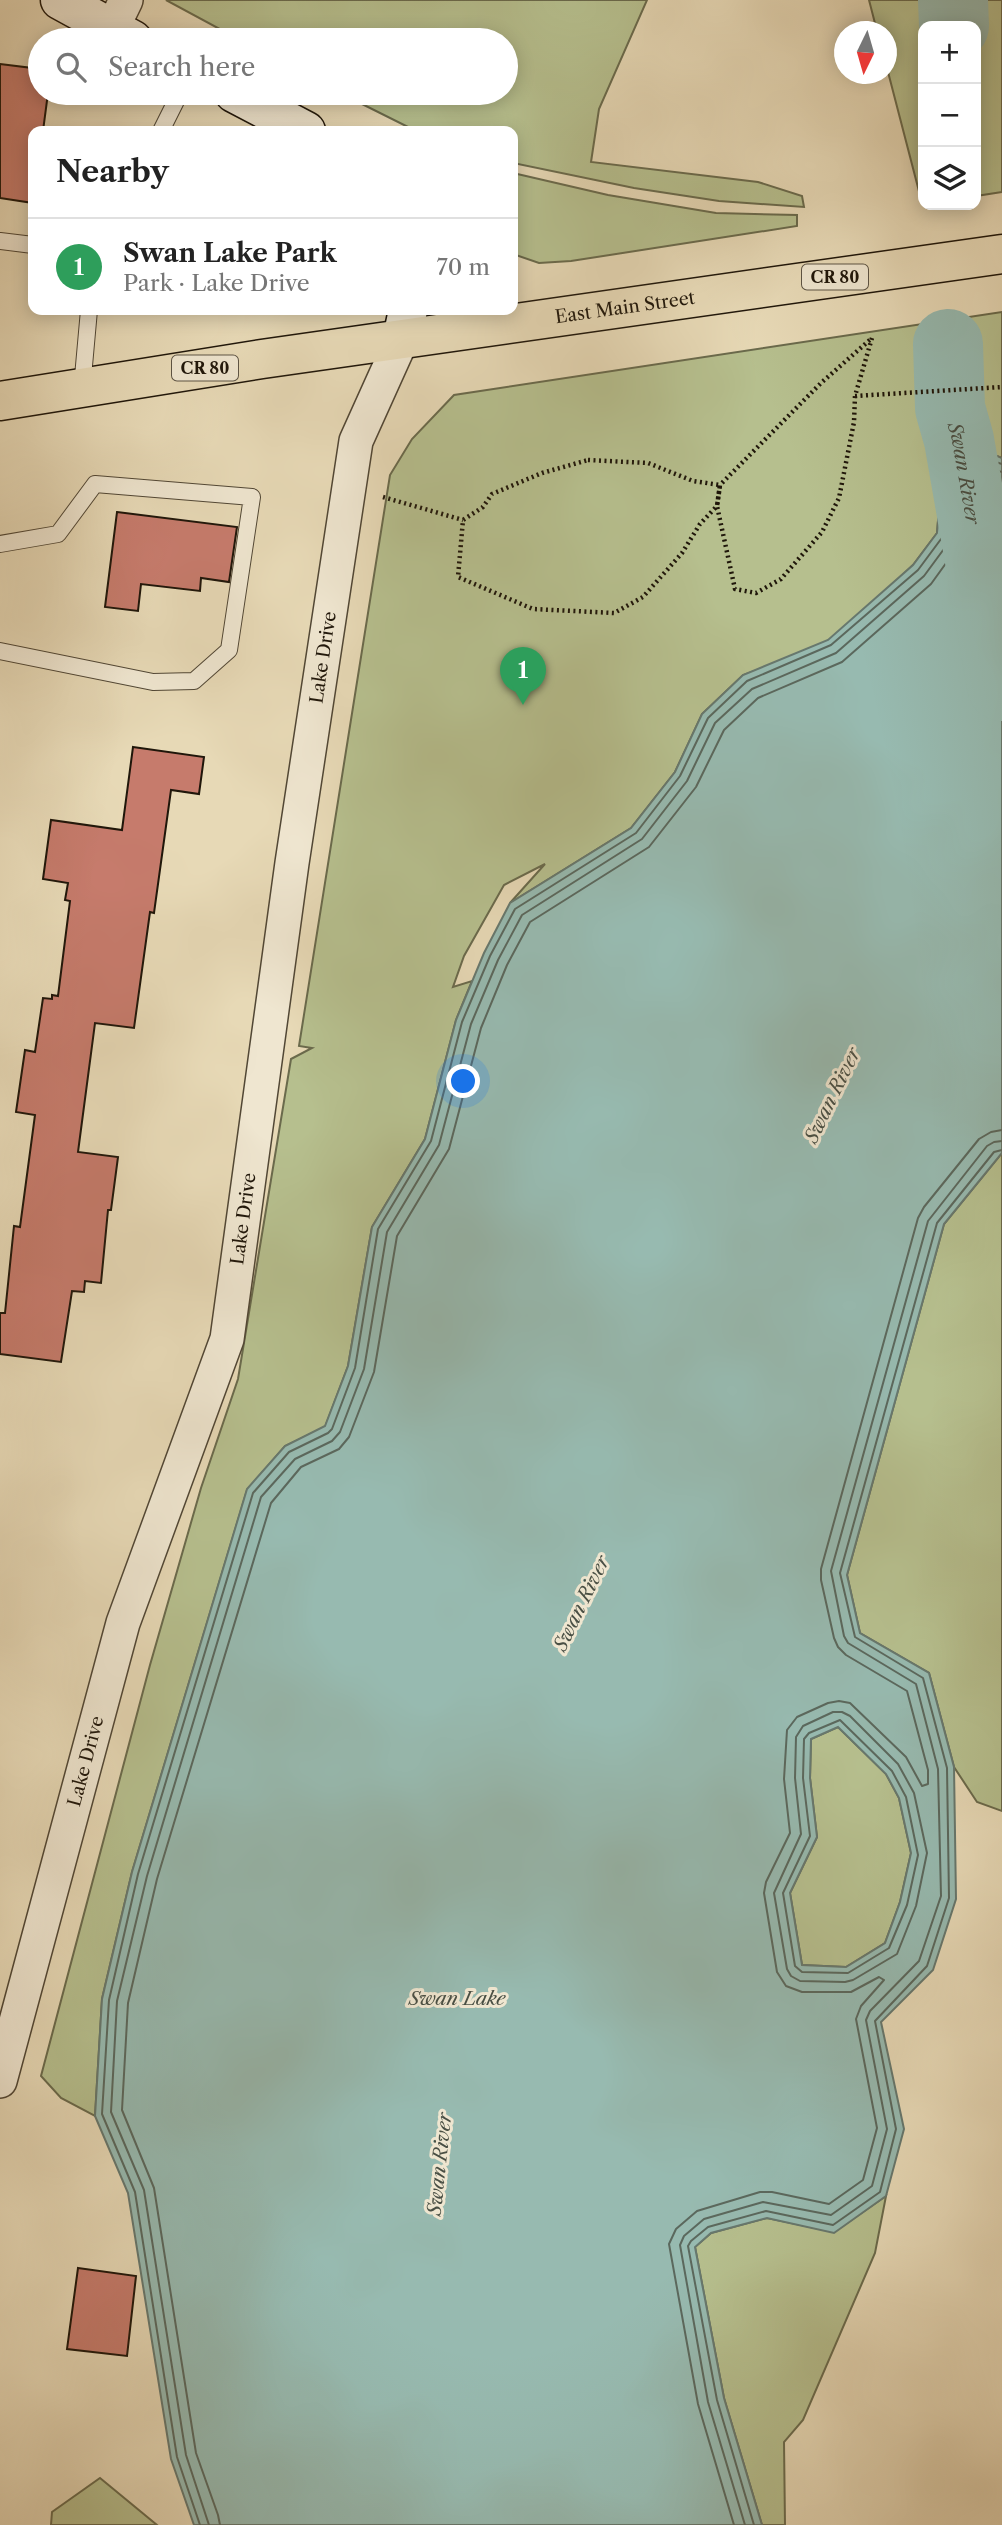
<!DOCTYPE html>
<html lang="en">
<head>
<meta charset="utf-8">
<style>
	body { margin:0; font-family:"Libre Caslon Text",serif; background:#f2f2f2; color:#222 }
	.controls { position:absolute; right:21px; top:21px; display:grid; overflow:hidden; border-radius:14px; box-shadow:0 4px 18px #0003 }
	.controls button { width:63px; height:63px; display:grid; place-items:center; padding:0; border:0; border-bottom:2px solid #e0e0e0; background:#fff; color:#222; font:35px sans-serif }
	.compass { position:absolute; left:834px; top:21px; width:63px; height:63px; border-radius:50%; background:#fff; box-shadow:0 4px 18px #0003; rotate:185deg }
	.you { position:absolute; left:464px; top:1082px; width:24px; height:24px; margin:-18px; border:5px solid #fff; border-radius:50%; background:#1a73e8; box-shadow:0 0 0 10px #1a73e833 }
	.badge { display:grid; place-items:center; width:46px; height:46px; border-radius:50%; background:#db2777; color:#fff; font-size:23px; font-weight:700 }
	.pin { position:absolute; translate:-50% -58px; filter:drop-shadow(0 2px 4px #0008) }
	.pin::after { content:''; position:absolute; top:37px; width:24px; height:21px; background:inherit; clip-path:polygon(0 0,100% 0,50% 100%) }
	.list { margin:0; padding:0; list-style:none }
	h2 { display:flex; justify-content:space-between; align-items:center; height:91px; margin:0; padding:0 28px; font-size:30px }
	h2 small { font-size:23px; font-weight:400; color:#767676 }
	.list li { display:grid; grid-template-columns:46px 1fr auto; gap:21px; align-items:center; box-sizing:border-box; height:98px; padding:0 28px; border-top:2px solid #e0e0e0 }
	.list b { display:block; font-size:26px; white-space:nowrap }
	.list p { margin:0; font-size:23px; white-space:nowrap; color:#767676 }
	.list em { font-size:23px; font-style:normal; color:#767676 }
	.icon { flex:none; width:38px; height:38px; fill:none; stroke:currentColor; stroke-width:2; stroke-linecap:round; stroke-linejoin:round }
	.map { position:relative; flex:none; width:1002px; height:2525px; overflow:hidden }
	.search { position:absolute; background:#fff; box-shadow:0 4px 18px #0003; left:28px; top:28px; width:490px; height:77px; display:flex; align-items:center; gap:18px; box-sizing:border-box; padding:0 24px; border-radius:38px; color:#767676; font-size:26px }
	.panel { position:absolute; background:#fff; box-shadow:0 4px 18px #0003; left:28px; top:126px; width:490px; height:189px; border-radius:14px }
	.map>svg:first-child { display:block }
</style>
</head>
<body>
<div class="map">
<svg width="1002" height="2525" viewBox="0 0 1002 2525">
	<rect width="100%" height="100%" fill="#e7d9b6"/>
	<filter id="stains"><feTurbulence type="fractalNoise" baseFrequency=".00286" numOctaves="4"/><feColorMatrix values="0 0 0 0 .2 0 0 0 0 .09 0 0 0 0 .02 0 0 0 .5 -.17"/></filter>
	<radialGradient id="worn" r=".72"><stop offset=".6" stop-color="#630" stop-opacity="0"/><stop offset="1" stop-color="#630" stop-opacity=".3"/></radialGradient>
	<!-- green -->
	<g fill="#b6bf8e" stroke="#6a6a4c" stroke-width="2">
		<polygon points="166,0 647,0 599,109 591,162 758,182 802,196 804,207 719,201 634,188 513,163 513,131 416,131 340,93 506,93 506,40 240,40"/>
		<polygon points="869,0 1002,0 1002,192 976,196 976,26 923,26 923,198 921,199 887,68 886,32 877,31"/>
		<polygon points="513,173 608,195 716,213 797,215 797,226 571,261 539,263 513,254"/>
		<polygon points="1002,312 1002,458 968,444 977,434 970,431 937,448 943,460 937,533 913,565 830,644 743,675 702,714 675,772 631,828 510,903 545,864 504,885 464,956 453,987 472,981 456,1020 425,1139 372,1227 348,1366 325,1427 285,1446 247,1490 132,1872 102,1999 95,2116 61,2098 41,2076 150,1665 201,1488 238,1379 291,1059 312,1048 299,1046 390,475 412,439 454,395"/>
		<polygon points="1002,1153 1002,1811 977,1802 954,1767 929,1673 860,1633 847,1575 944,1224"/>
		<polygon points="838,1727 886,1774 899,1798 911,1853 900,1902 885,1943 846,1967 802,1965 790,1893 817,1837 810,1778 811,1739"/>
		<polygon points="886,2196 875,2253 803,2420 784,2442 785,2525 762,2525 724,2398 695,2247 711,2233 767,2218 834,2232"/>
		<polygon points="100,2478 157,2525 51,2525 52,2512"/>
	</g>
	<!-- water -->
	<path fill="#97bab0" stroke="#67786e" stroke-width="2" fill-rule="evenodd" d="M959 440 1002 458V1153L944 1224 847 1575 860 1633 929 1673 954 1767 956 1899 933 1970 881 2022 904 2129 886 2196 834 2233 767 2218 711 2233 695 2247 724 2398 762 2525H194L171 2459 128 2193 95 2116 102 1999 132 1872 247 1489 285 1446 325 1426 348 1366 372 1227 425 1139 456 1020 484 953 510 903 631 828 675 772 702 714 743 675 828 640 913 565 937 533 943 460ZM838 1727 886 1774 899 1798 911 1853 900 1902 885 1943 846 1967 802 1965 790 1893 817 1837 810 1778 811 1739Z"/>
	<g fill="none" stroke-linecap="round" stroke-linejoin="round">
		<!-- shore -->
		<g stroke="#5b685d" stroke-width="2">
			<polygon points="833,1712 842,1712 850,1716 898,1764 914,1793 927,1853 916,1906 897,1954 853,1980 845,1982 800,1981 791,1976 787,1969 774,1893 801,1834 795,1778 796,1737 803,1726"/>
			<polygon points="840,1720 892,1771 906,1797 918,1855 907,1905 889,1948 848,1973 802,1972 795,1966 783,1893 810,1836 803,1778 804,1739 809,1733"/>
			<polyline points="200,2525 177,2457 135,2192 102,2114 109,2000 138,1874 253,1493 289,1452 328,1433 332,1429 355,1368 378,1229 431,1141 462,1022 490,956 515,909 636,833 680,776 708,718 747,681 831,645 918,570 944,535 950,464 960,450 1002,464"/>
			<polyline points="209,2525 186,2455 144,2190 111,2112 117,2001 147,1876 261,1497 295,1459 332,1441 340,1432 364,1369 387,1232 439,1145 471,1024 498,960 522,915 642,839 687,781 715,723 752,689 836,653 924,576 952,538 959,467 963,461 1002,472"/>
			<polyline points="220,2525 218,2515 196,2453 154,2188 122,2110 128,2003 157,1879 271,1503 301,1467 339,1449 349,1437 374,1372 397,1236 449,1149 481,1028 507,965 530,922 649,847 696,787 724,730 758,698 842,662 931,584 962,541 969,475 1002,483"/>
			<polyline points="734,2525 698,2404 669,2244 676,2229 697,2211 760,2192 772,2192 829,2204 863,2180 877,2128 856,2019 861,2006 884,1980 879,1977 851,1992 802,1992 786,1986 777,1972 764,1893 766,1882 790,1833 784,1779 787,1730 797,1717 828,1703 839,1701 850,1703 906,1757 922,1786 928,1784 928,1770 907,1691 846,1655 838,1647 834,1638 821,1580 821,1569 918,1218 924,1207 979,1139 991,1132 1002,1130"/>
			<polyline points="745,2525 708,2402 680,2245 684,2236 704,2219 763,2202 831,2215 872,2186 887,2129 866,2020 870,2011 919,1961 941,1896 938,1769 916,1684 848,1643 844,1636 831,1571 928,1221 987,1146 994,1142 1002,1141"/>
			<polyline points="754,2525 717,2400 688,2246 691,2241 708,2227 766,2211 833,2225 880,2192 896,2129 875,2021 927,1966 949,1898 947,1768 923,1678 855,1637 840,1573 937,1223 994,1152 1002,1150"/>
		</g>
		<!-- river -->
		<g stroke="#97bab0" stroke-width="70">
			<polyline points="953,0 954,26"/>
			<path id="s1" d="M948 344 950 408 959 440 1002 686"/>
		</g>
	</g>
	<!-- building -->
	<g fill="#c67b6c" stroke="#1f160a" stroke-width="2">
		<polygon points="0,64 40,69 40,93 48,93 43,131 33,131 33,203 0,198"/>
		<polygon points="117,512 237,527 229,582 201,578 200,591 141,584 138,611 105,607"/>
		<polygon points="133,747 204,757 199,794 171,790 154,913 150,912 134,1028 95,1023 78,1152 118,1157 111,1210 108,1210 101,1283 85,1281 84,1292 72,1291 61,1362 0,1354 0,1313 5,1313 14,1226 20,1227 35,1115 16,1112 25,1050 35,1052 43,998 52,999 52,995 58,996 70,901 65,900 68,883 43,879 51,820 122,830"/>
		<polygon points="78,2268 136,2276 127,2356 67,2349"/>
	</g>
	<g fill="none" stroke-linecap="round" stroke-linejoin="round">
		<!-- service casing -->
		<g stroke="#514735" stroke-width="18">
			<g id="service">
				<polyline points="161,131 180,93"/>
				<polyline points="0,241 33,245"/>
				<polyline points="82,388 89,310"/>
				<polyline points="0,544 58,534 95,484 252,497 229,650 194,681 153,682 0,651"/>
			</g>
		</g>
		<!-- minor casing -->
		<g stroke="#514735" stroke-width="36">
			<g id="minor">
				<polyline points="112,29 126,0"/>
				<path id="s2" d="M0 2081 123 1623 227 1339 292 863 356 441 402 339"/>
			</g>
		</g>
		<!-- secondary casing -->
		<g stroke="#1f160a" stroke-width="41">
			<g id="secondary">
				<polyline points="60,0 133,40"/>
				<polyline points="234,93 306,131"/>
				<polyline points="402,339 408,310"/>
			</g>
		</g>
		<!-- primary casing -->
		<g stroke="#1f160a" stroke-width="41">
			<g id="primary">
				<path id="s3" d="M0 401 262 359 1002 254"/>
			</g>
		</g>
		<!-- path -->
		<g stroke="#1f160a" stroke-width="4.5" stroke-dasharray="2 3.5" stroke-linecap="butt">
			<polygon points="872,338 855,396 854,422 839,498 822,532 781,579 756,593 735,589 717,506 720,485 821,383"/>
			<polyline points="855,396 1002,387"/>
			<polygon points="588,460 648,463 693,481 720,485 717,506 700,524 682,553 643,597 614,613 533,609 458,577 463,520 483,507 492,494 542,473"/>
			<polyline points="383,497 463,520"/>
		</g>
		<!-- service -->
		<use href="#service" stroke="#efe6d0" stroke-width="16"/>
		<!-- minor -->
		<use href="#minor" stroke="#efe6d0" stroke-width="33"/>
		<!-- secondary -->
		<use href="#secondary" stroke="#efe6d0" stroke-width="38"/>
		<!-- primary -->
		<use href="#primary" stroke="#e7d9b6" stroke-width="38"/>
	</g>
	<g text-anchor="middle" stroke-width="6" stroke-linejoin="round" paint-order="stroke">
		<!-- shield labels -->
		<g fill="#efe6d0" stroke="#5d5445" stroke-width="2">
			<rect x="802" y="264.5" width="66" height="25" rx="5"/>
			<rect x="172" y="355.5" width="66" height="25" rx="5"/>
		</g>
		<g font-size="16" font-weight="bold" fill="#1f160a">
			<text x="835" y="283">CR 80</text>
			<text x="205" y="374">CR 80</text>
		</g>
		<!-- street labels -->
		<g font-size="18" fill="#1f160a" stroke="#efe6d0">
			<text dy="6" stroke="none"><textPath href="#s3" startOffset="632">East Main Street</textPath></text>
			<text dy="6" stroke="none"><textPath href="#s2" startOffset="1465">Lake Drive</textPath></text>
			<text dy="6" stroke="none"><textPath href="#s2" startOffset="898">Lake Drive</textPath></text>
			<text dy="6" stroke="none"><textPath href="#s2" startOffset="331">Lake Drive</textPath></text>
		</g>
		<!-- water labels -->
		<g font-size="19" font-style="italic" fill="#494f44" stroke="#efe6d0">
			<text dy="7" stroke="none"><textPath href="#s1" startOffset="131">Swan River</textPath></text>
			<text transform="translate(832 1095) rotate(-64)" y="7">Swan River</text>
			<text transform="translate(581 1603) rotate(-64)" y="7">Swan River</text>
			<text x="457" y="2005">Swan Lake</text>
			<text transform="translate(439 2164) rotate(-84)" y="7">Swan River</text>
		</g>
	</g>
	<rect width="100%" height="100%" filter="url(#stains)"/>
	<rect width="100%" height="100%" fill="url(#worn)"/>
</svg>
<div class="controls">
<button>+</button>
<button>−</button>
<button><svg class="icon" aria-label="layers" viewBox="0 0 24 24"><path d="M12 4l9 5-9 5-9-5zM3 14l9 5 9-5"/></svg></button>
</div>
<svg class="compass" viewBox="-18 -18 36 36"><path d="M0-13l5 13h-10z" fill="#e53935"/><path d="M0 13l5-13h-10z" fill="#767676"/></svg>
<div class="you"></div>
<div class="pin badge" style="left:523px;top:705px;background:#2e9e5b">1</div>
<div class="search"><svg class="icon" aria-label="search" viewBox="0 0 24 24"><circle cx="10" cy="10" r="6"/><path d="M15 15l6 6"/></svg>Search here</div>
<section class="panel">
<h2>Nearby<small></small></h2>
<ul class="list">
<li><span class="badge" style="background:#2e9e5b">1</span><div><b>Swan Lake Park</b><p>Park · Lake Drive</p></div><em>70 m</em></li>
</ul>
</section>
</div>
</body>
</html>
